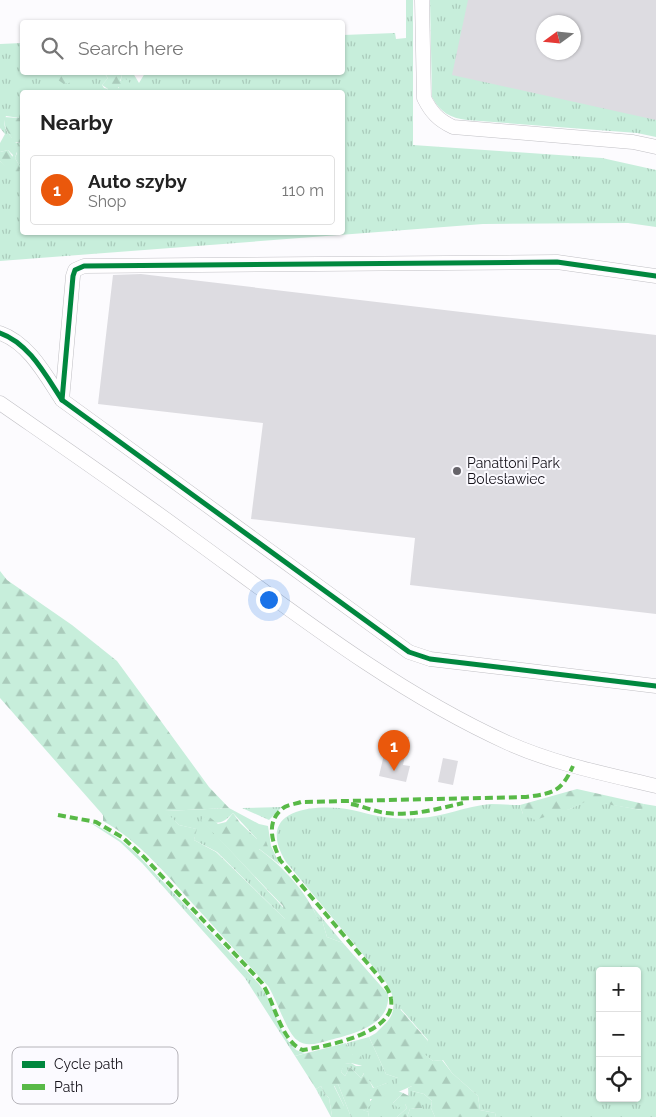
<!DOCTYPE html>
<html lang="en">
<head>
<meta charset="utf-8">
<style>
	body { margin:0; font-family:Raleway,sans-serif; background:#f6f6f6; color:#222 }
	.controls { position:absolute; right:15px; bottom:15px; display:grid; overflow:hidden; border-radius:5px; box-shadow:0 1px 4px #0004 }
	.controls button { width:45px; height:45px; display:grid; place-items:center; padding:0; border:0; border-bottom:1px solid #e0e0e0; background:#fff; color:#222; font:25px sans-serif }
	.compass { position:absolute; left:536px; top:15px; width:45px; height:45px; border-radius:50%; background:#fff; box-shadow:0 1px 4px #0004; rotate:255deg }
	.you { position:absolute; left:268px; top:599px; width:18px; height:18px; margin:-12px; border:4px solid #fff; border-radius:50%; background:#1a73e8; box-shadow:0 0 0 8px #1a73e833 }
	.badge { display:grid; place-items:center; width:32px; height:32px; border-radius:50%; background:#ea580c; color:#fff; font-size:16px; font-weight:700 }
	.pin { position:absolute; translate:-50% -41px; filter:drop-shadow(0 1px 2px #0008) }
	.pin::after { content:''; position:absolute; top:26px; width:18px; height:15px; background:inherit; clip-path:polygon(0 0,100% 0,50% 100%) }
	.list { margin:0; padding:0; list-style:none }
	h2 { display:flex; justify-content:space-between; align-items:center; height:65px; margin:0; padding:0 20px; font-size:21px }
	h2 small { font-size:16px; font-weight:400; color:#767676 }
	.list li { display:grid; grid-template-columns:32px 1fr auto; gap:15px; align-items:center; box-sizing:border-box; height:70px; margin:0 10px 10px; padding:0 10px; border:1px solid #e0e0e0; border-radius:5px }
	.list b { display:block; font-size:19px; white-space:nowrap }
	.list p { margin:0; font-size:16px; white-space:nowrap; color:#767676 }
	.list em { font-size:16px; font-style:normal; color:#767676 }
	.icon { flex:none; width:28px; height:28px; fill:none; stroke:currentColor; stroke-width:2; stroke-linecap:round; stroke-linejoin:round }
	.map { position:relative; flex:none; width:656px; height:1117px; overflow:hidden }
	.search { position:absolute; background:#fff; box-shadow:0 1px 4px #0004; left:20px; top:20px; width:325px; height:55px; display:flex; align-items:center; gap:12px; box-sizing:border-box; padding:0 18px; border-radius:5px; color:#767676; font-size:19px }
	.panel { position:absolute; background:#fff; box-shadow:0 1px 4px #0004; left:20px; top:90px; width:325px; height:145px; border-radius:5px }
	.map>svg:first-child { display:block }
</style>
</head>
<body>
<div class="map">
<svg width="656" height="1117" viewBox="0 0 656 1117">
	<defs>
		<pattern id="grass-tufts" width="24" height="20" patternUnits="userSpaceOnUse" patternTransform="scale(1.25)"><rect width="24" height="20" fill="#c7eedb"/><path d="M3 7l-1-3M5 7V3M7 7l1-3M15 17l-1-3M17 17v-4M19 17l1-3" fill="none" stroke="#aacbbb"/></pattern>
		<pattern id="forest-firs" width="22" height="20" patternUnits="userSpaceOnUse" patternTransform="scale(1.25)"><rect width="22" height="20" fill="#c7eedb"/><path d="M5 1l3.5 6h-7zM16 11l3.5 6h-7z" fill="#aacbbb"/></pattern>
	</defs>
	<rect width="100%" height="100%" fill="#fcfbfe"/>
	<!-- grass -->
	<g fill="url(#grass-tufts)" fill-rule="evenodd">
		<path d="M406 0H413V145L602 158 656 170V227L628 223 483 224 0 261V161L8 168 13 155 8 150 0 152V143L5 134 0 128V44L22 43V72L52 73V74L104 73 108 78 102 85 104 88 108 89 105 92H22V115L20 118 6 116C1 129 9 133 16 143H22V147L19 145 15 158 19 165H22V232H342V92H163L162 90 159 92H118L122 75 119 73H133L139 83 145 73 342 72 343 35 395 33 396 39 406 38Z"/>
		<path d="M430 0H474L461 71 656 115V137L637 133 467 120C450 118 440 112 432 97Z"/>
		<path d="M587 800 641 810 644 804 656 806V1117H496L495 1113 480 1110 478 1096 452 1073 443 1060 433 1061 422 1053 428 1040 401 1009 383 1027C398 1011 396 998 385 981L286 862C257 814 302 805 340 808 358 810 375 817 392 818 401 819 410 819 419 818 443 817 466 806 490 804 500 804 510 805 520 805L523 814 570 809ZM600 971H637V1098H600Z"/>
		<polygon points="282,807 269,820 242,808"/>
		<path d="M229 808 259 824 268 826 271 846 280 865 258 848 257 839 233 813C222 825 217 824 202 820L321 948 286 920 217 852 194 840 196 829 179 825 164 811Z"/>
		<path d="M89 822C107 830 122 840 137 854L259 984 267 996 285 1037 296 1050 305 1053 295 1056 245 978 142 863 120 842Z"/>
		<polygon points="312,906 343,943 327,937 322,920 318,920"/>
		<polygon points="369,1037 386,1074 398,1078 398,1091 403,1093 393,1103 405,1104 407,1108 397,1117 368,1117 369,1112 362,1110 387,1083 374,1088 364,1073 361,1078 350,1067 345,1076 341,1072 344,1064 351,1063 356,1066 362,1066 350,1052 347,1043"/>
		<polygon points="338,1084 351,1117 331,1117 316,1089 321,1086 324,1093 329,1098 332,1116 344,1106 334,1085"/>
		<polygon points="412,1086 412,1091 424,1094 432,1101 431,1108 435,1117 407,1117 410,1109 422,1108 409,1102 408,1088"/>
	</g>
	<!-- forest -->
	<g fill="url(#forest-firs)">
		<polygon points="104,72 119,73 122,75 120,81 126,79 131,84 123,88 118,87 120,90 118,92 105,92 108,89 102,85 108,78"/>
		<polygon points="52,73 70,73 73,82 64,84 58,80 57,76 51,74"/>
		<path d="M20 112 22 115V143L12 142V138C5 129 5 128 4 117L19 118Z"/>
		<polygon points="19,145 22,147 22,165 19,165 15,158 17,153 15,149"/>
		<polygon points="8,150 20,168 19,172 14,176 0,161 0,152"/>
		<path d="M0 571 7 580 72 625 117 661 209 787 229 808 165 811 179 825 197 829 194 840 216 852 285 919 283 906 201 820 207 815 218 824 226 822 233 813 240 823 257 839 265 838 268 847 259 849C283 867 306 891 318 919L322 920 327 937 343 943 388 994C391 1025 353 1034 330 1040 319 1043 306 1048 297 1040 287 1033 277 1000 268 986 243 959 218 931 193 904 166 874 138 840 103 821V815L0 698Z"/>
		<polygon points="577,789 644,804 642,810 587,801 570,809 535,820 523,814 520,805"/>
		<polygon points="400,1009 428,1041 423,1053 433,1061 442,1060 452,1073 478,1096 480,1110 495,1113 496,1117 435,1117 431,1108 432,1101 424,1094 412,1091 412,1086 398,1092 396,1087 398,1078 386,1074 369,1037 376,1033"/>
		<polygon points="346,1043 353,1055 361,1056 363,1066 351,1063 345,1064 341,1072 345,1076 350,1067 361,1078 365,1072 373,1088 387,1083 392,1094 379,1099 370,1099 370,1106 363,1110 369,1112 368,1117 351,1117 338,1084 334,1086 344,1106 344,1117 332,1116 329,1098 324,1093 321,1086 316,1089 295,1056"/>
		<polygon points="403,1093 409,1096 409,1102 421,1100 422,1108 410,1109 407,1117 397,1117 407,1108 405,1104 398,1108 393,1103"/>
	</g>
	<!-- building -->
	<g fill="#dddce1" fill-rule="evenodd">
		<path d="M468 0H656V120L452 75ZM544 22H574V52H544Z"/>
		<polygon points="141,274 656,335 656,614 410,585 415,538 251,519 263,423 98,404 113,275"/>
		<polygon points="389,733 409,737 403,765 410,766 406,782 379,776"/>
		<polygon points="443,758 458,761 453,785 438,782"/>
	</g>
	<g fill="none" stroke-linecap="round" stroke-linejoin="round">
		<!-- minor casing -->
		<g stroke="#c1c0c5" stroke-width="15">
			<g id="minor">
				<path d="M422 0 424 98C431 112 438 120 453 127L633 142 656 147"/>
				<path d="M0 333C29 343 46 376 62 400L409 652 430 659 656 686"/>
				<polyline points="62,400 73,276 75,270 84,266 557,262 656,276"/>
				<path d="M0 403C62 446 125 489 186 534 288 608 393 691 508 743 555 764 606 774 656 786"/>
			</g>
		</g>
		<!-- minor -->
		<use href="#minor" stroke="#fffeff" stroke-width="14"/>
		<!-- quiet -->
		<g stroke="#58b947" stroke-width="4" stroke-dasharray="8 4" stroke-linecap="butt">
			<path d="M351 804C362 806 373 811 385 813 413 816 437 809 463 803"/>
			<path d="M58 815 96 822 122 837 144 857 262 983C275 1003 281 1042 303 1050 327 1046 397 1033 391 999 390 991 384 984 380 978L280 860C273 843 265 823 282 809 286 805 295 804 301 802L526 797C554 793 561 792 573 766"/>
		</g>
		<!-- cycleway casing -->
		<g stroke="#fbfaff" stroke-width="8">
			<g id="cycleway">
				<path d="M0 333C29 343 46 376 62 400L409 652 430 659 656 686"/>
				<polyline points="62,400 73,276 75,270 84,266 557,262 656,276"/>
			</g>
		</g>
		<!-- cycleway -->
		<use href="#cycleway" stroke="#00873e" stroke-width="5"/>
	</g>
	<!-- markers -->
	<circle fill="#66646a" stroke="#fbfaff" stroke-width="2" cx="457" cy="471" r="5"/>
	<g text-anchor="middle" stroke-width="4" stroke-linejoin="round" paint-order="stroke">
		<!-- poi labels -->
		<g font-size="14" fill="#15121a" stroke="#fbfaff" text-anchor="start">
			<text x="467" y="468">Panattoni Park<tspan x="467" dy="16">Bolesławiec</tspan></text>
		</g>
	</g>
	<!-- legend -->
	<rect x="12" y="1047" width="166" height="57" rx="8" fill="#fbfaff" stroke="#b6b4ba" stroke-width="1"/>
	<rect x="22" y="1061" width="23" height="7" fill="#00873e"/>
	<rect x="22" y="1084" width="23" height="6" fill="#58b947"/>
	<g font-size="14" fill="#15121a">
		<text x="54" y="1069">Cycle path</text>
		<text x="54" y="1092">Path</text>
	</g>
</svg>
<div class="controls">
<button>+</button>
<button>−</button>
<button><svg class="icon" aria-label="locate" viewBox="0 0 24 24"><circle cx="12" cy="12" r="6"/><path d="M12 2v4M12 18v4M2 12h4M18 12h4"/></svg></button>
</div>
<svg class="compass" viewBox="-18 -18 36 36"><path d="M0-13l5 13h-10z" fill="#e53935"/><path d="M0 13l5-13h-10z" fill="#767676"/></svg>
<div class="you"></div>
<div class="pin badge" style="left:394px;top:771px">1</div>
<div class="search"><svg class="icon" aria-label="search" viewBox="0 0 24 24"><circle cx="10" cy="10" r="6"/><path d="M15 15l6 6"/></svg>Search here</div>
<section class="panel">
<h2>Nearby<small></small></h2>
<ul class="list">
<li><span class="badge">1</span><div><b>Auto szyby</b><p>Shop</p></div><em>110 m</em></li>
</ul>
</section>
</div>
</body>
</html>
